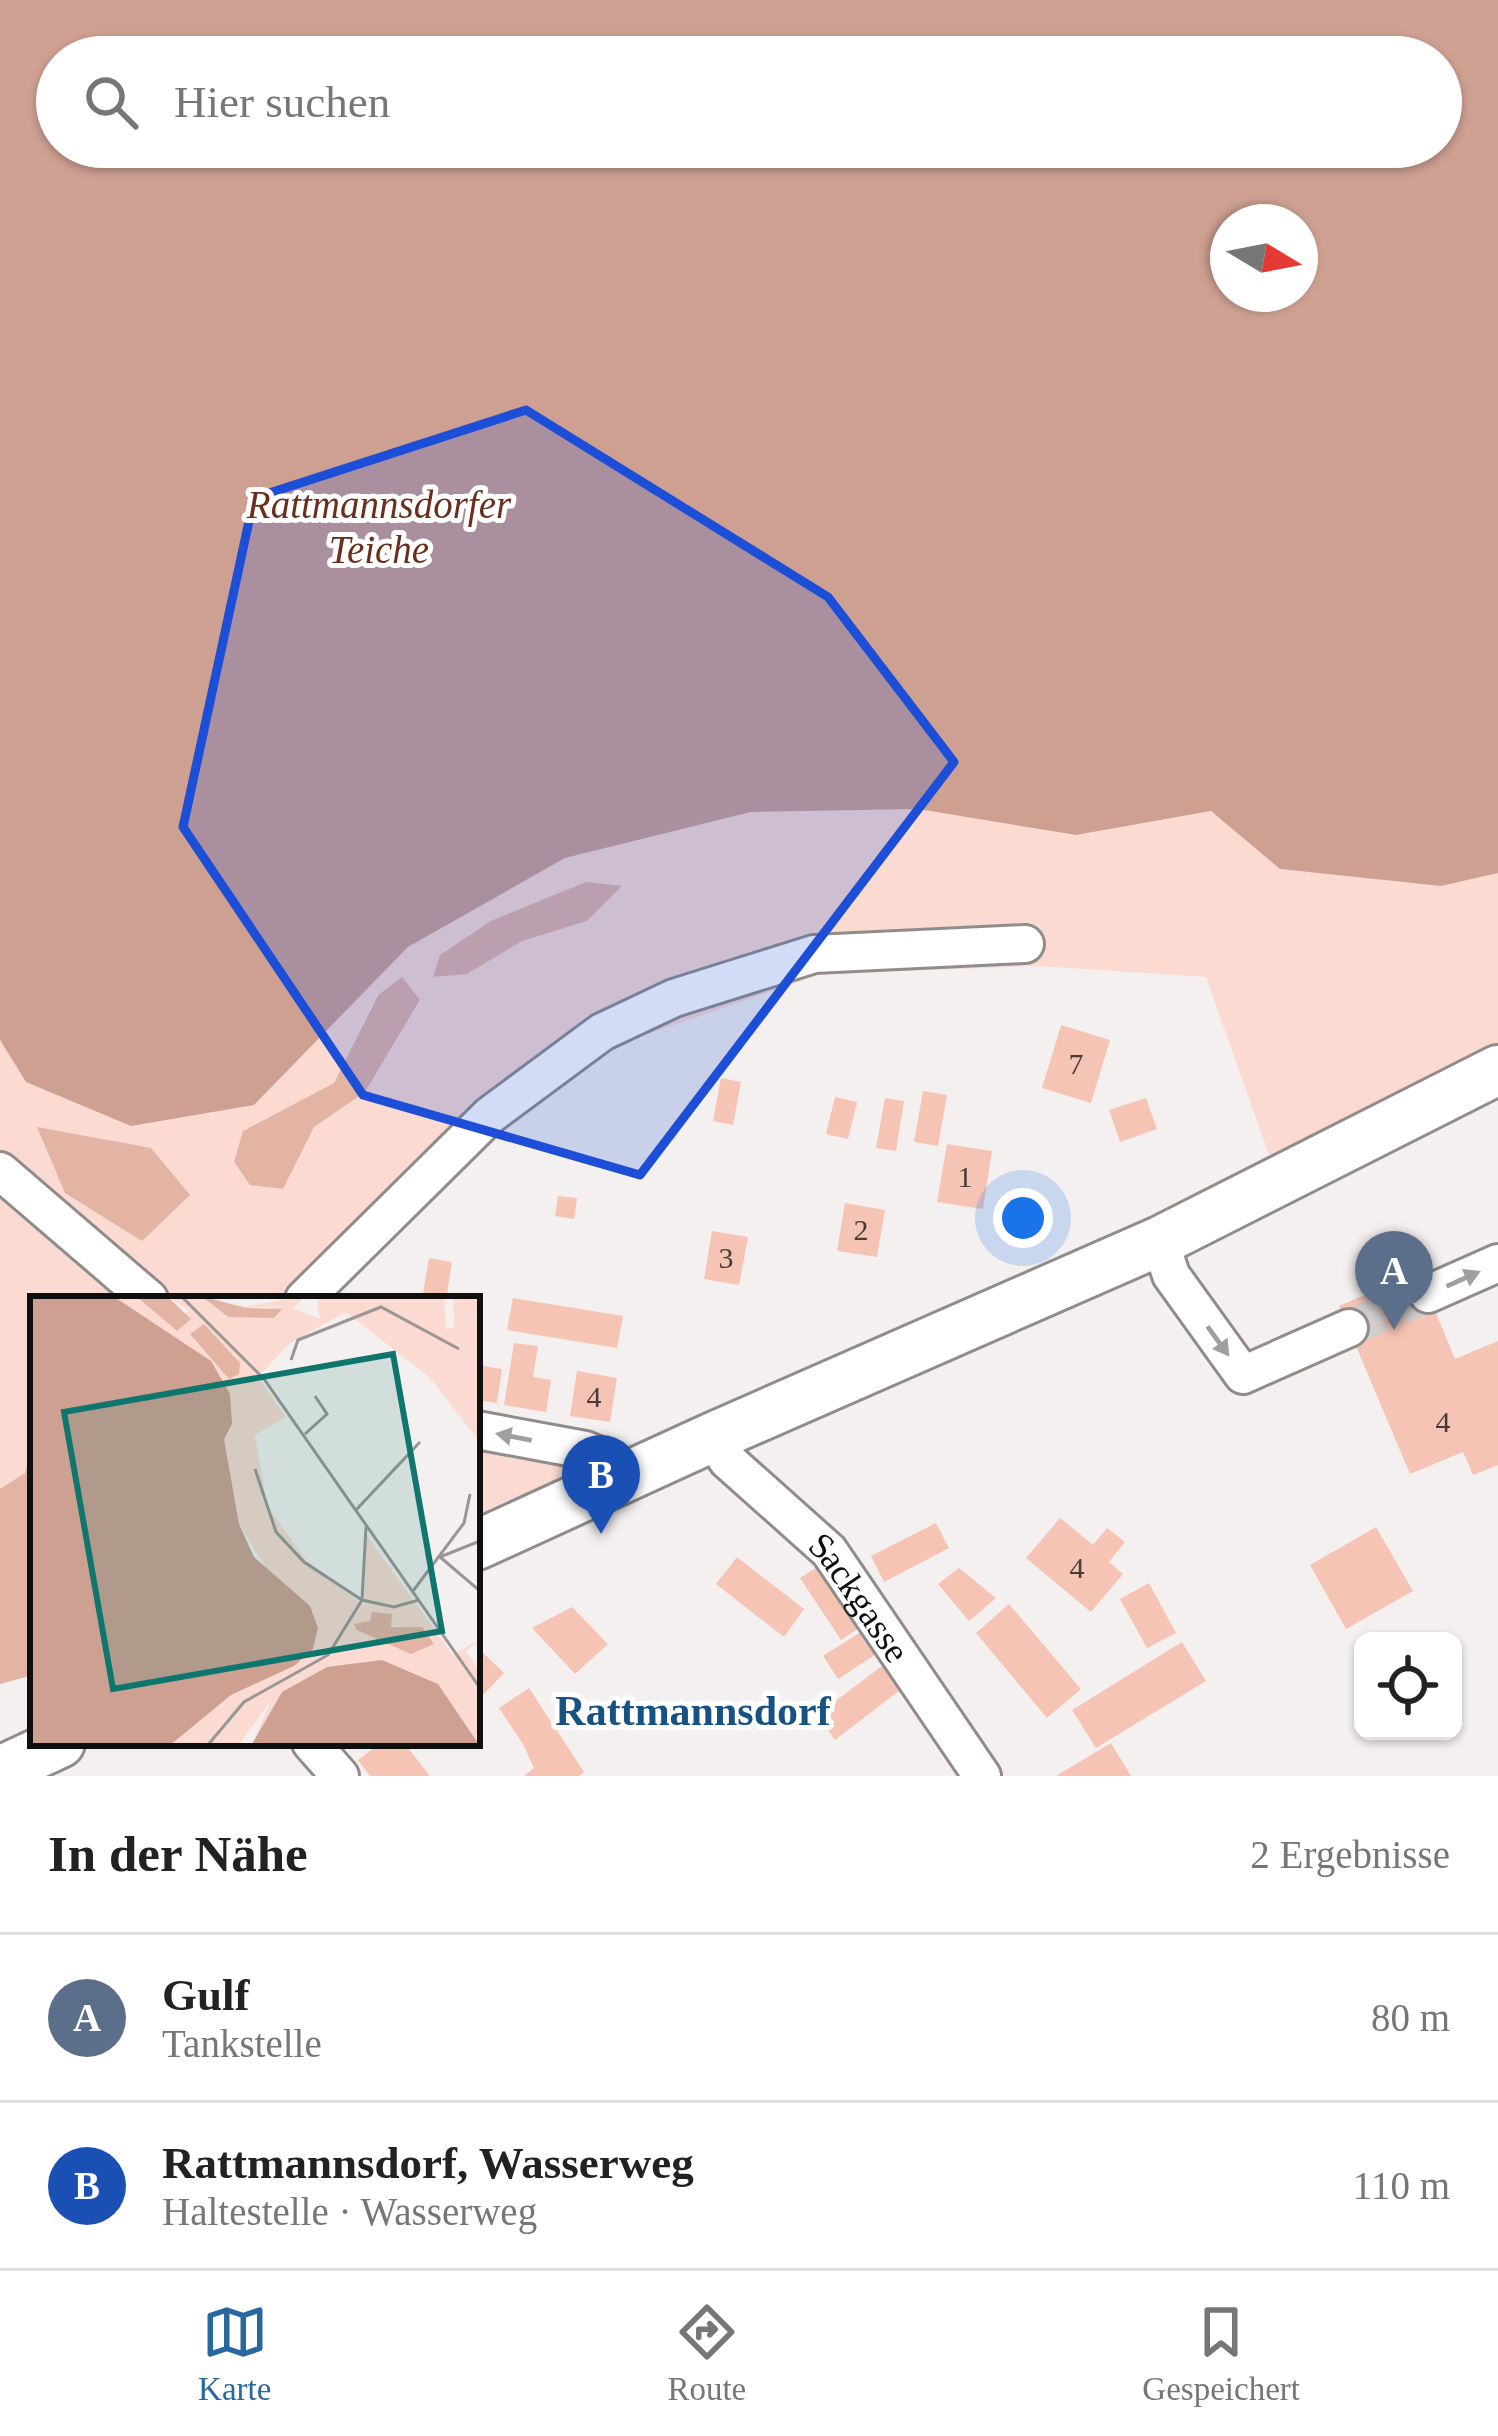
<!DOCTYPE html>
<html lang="de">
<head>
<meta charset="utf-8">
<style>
	body { margin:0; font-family:"Times New Roman",serif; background:#f2f2f2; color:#222 }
	.controls { position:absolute; right:36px; bottom:36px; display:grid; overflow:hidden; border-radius:18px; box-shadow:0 3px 9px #0004 }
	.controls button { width:108px; height:108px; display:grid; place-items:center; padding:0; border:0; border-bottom:3px solid #e0e0e0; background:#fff; color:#222; font:60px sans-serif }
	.compass { position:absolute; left:1210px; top:204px; width:108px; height:108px; border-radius:50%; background:#fff; box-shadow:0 3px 9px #0004; rotate:100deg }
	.you { position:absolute; left:1023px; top:1218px; width:42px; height:42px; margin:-30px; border:9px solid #fff; border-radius:50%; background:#1a73e8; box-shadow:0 0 0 18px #1a73e833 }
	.badge { display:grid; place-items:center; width:78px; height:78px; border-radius:50%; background:#29689e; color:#fff; font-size:39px; font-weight:700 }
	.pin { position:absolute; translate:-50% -99px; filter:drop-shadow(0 3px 6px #0008) }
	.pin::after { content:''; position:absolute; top:63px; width:42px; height:36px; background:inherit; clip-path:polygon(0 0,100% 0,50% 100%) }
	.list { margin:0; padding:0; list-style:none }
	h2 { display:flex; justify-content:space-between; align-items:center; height:156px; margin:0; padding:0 48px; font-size:51px }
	h2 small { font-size:39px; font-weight:400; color:#767676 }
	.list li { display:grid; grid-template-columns:78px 1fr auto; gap:36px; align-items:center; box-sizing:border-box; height:168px; padding:0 48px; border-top:3px solid #e0e0e0 }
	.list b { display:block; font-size:45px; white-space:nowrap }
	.list p { margin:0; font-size:39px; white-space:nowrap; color:#767676 }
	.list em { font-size:39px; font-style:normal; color:#767676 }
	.icon { flex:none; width:66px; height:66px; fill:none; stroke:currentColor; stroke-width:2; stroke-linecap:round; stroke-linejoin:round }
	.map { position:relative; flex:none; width:1498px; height:1776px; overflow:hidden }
	.search { position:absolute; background:#fff; box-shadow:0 3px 9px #0004; left:36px; right:36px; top:36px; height:132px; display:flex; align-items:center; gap:30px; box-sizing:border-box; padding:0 42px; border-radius:66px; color:#767676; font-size:45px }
	.sheet { height:492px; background:#fff }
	nav { display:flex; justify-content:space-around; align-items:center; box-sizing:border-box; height:168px; border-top:3px solid #e0e0e0; background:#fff; font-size:33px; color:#767676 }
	nav a { display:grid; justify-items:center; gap:6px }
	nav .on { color:#29689e }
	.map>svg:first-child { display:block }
</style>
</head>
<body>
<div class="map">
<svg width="1498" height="1776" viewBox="0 0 1498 1776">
	<rect width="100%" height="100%" fill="#f4f0ef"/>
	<!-- green -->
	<g fill="#fadad1" fill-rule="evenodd">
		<path d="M918 809 1076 835 1211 811 1281 869 1441 886 1498 873V1046L1269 1155 1206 977 1038 966 821 974 610 1047 287 1299H33V1446L25 1473 0 1489V1040L26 1082 254 1105 408 947 565 858 751 812ZM621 887 587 921 522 941 467 974 434 976ZM403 978 420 1001 365 1092 314 1126 283 1189 243 1131 334 1083 377 995Z"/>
		<polygon points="477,1443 589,1465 594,1476 477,1526"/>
	</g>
	<!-- forest -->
	<g fill="#e3b3a4">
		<polygon points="586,882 622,886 587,921 522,941 467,974 433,977 440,955 491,921"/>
		<polygon points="402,977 420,1000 365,1092 314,1127 283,1189 250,1185 234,1162 243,1131 334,1083 378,995"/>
		<polygon points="37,1127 151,1148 190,1195 142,1241 65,1193"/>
		<polygon points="33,1446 33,1675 0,1684 0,1489 25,1473"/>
	</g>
	<!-- water -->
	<path fill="#cea091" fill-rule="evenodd" d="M0 0H1498V873L1441 886 1280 869 1211 811 1076 835 918 809 751 812 565 858 408 947 254 1105 131 1126 26 1082 0 1040ZM57 57H1441V147H57ZM1228 222H1300V294H1228Z"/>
	<!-- building -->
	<g fill="#f5c4b5">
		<polygon points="1061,1025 1110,1040 1091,1103 1042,1088"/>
		<polygon points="721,1078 741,1082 733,1125 713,1121"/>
		<polygon points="923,1091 947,1095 938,1146 914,1142"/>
		<polygon points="835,1097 857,1102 848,1139 826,1134"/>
		<polygon points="885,1098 904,1101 896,1151 876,1148"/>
		<polygon points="1146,1098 1157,1129 1120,1142 1109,1110"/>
		<polygon points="947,1144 992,1151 983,1209 937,1202"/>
		<polygon points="558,1196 577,1198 574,1219 555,1216"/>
		<polygon points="845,1203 885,1210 877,1257 837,1251"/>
		<polygon points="712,1231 748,1237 739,1285 704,1279"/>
		<polygon points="429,1258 452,1262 446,1299 422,1299"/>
		<polygon points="1419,1272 1455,1359 1498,1341 1498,1465 1473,1475 1463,1452 1410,1474 1339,1306"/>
		<polygon points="513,1298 623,1316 617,1348 507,1330"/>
		<polygon points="514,1343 538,1346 533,1377 551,1380 546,1412 504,1405"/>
		<polygon points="477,1365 502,1369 497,1403 477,1400"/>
		<polygon points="577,1371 617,1378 610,1422 570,1416"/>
		<polygon points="1060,1518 1093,1545 1107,1528 1125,1542 1109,1562 1123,1574 1091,1612 1026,1558"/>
		<polygon points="936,1523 949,1548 884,1582 871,1556"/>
		<polygon points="1376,1527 1413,1591 1346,1629 1310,1565"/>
		<polygon points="737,1557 804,1609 784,1637 716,1584"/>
		<polygon points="825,1562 865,1624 841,1640 800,1578"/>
		<polygon points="959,1568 996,1598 969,1621 938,1584"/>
		<polygon points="1149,1583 1176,1633 1147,1648 1120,1599"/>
		<polygon points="1009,1604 1081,1689 1047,1718 976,1633"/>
		<polygon points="572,1607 608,1644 575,1674 532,1628"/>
		<polygon points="867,1628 881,1651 838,1679 823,1656"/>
		<polygon points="1182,1642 1206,1681 1096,1748 1072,1710"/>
		<polygon points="477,1647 504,1673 477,1701"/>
		<polygon points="886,1663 904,1687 835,1740 817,1715"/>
		<polygon points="529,1688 584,1772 579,1776 524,1776 534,1768 523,1744 499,1708"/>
		<polygon points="380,1743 404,1743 430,1776 370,1776 358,1760"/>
		<polygon points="1111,1743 1131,1776 1056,1776"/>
	</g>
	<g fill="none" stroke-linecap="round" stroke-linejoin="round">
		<!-- minor-tunnel -->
		<polyline stroke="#d2cecd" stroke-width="36" stroke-dasharray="36 18" stroke-linecap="butt" points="1349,1328 1428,1294"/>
		<!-- minor casing -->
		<g stroke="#908c8b" stroke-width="42">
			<g id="minor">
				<polyline points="0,1171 149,1299"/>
				<polyline points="1160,1241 1171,1275 1243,1375 1349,1328"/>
				<polyline points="1428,1294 1498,1263"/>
				<polyline points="304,1299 490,1115 602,1032 674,998 814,954 1025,944"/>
				<polyline points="477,1430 585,1450 607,1459 623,1479"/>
				<path id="s1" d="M713 1437 727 1460 829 1551 982 1776"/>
				<polyline points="311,1743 340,1776"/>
			</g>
		</g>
		<!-- major casing -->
		<g stroke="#908c8b" stroke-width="54">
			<g id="major">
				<polyline points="477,1545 713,1437 1160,1241 1498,1070"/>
				<polyline points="0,1771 60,1743"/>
			</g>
		</g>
		<!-- minor -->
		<use href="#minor" stroke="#fff" stroke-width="36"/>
		<!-- major -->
		<use href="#major" stroke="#fff" stroke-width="48"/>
	</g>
	<!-- one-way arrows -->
	<defs><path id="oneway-solid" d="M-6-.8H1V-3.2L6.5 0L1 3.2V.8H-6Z" transform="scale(3)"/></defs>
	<g fill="#9f9f9f">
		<use href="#oneway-solid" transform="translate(1463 1279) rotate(-24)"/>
		<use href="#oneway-solid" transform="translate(1218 1341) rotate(54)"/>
		<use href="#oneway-solid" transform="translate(514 1437) rotate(-169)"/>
	</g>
	<!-- marked area -->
	<path fill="#1d4ed8" fill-opacity="0.2" stroke="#1d4ed8" stroke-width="9" stroke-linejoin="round" d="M526 410 828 597 954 762 640 1175 363 1095 183 827 254 498Z"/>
	<g text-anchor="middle" stroke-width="10" stroke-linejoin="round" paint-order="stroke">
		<!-- number labels -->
		<g font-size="30" fill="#493c38">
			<text x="1076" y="1074">7</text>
			<text x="965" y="1187">1</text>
			<text x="861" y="1240">2</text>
			<text x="726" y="1268">3</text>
			<text x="594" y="1407">4</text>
			<text x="1443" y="1432">4</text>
			<text x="1077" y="1578">4</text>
		</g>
		<!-- street labels -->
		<g font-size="36" fill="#100f0f" stroke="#fff">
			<text dy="13" stroke="none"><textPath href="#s1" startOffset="219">Sackgasse</textPath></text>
		</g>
		<!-- water labels -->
		<g font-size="39" font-style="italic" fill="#6a2e1c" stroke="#fff">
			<text x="379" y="518">Rattmannsdorfer<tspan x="379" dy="45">Teiche</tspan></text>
		</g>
		<!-- quarter labels -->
		<g font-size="42" font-weight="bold" fill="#175282" stroke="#fff">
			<text x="693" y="1725">Rattmannsdorf</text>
		</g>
	</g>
	<!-- overview -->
	<g transform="translate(30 1296)">
		<rect width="450" height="450" fill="#f4f0ef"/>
		<path d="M83 0 115 2 140 30 159 15 137 0H171L197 21 251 10 216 12 179 0 215 11 275 0 263 12 290 23 287 5 298 0H414L416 33 424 31 423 0H450V146L400 82 316 16 260 47 228 81 256 121 225 139 237 210 276 264 334 310 335 237 423 359 450 343 436 355 450 377V450L408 388 377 374 297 371 252 396 221 450 242 403 208 450H139L201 399 265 370 280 310 245 287 209 228 180 64ZM340 325 377 332 394 353 364 350 337 333Z" fill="#fadad1" fill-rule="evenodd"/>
		<path d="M106 0H137L161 23 147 35ZM171 0 216 12 252 13 244 22 198 21ZM174 28 210 67 209 78 199 83 160 38ZM342 316 362 318 361 331H392L404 348 381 358 327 334 324 328 340 325Z" fill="#e3b3a4"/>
		<path d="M0 0H83L181 65 200 98 202 128 194 143 209 228 224 261 280 310 288 332 283 353 264 370 201 399 139 450H0ZM352 364 408 388 450 450H221L252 396 297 371Z" fill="#cea091"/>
		<path fill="none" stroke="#999695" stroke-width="3" d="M151 0 234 83 450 392M261 64 268 44 351 11 429 53M275 138 297 118 285 100M225 173 246 236 274 266 332 304 364 311 389 304M326 214 390 146M410 261 450 295M410 261 450 245M383 295 434 227 440 198M177 450 214 406 298 359 332 304 336 231"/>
		<path fill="#0f766e" fill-opacity="0.15" stroke="#0f766e" stroke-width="6" d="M363 58 412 335 83 393 34 116Z"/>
		<rect width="450" height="450" fill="none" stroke="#100f0f" stroke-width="6"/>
	</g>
</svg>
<div class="controls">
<button><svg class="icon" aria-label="locate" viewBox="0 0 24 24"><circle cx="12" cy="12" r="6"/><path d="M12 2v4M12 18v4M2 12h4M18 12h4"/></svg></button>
</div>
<svg class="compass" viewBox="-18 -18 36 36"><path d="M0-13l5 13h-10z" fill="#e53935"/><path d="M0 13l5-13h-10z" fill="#767676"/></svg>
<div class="you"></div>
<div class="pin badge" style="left:1394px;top:1330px;background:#5c6f8a">A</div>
<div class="pin badge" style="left:601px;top:1534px;background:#1a4fb4">B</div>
<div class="search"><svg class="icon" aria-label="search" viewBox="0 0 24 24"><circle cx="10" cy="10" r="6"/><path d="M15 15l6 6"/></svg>Hier suchen</div>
</div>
<section class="sheet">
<h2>In der Nähe<small>2 Ergebnisse</small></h2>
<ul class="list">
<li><span class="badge" style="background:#5c6f8a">A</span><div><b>Gulf</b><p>Tankstelle</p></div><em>80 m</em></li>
<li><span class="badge" style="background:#1a4fb4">B</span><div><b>Rattmannsdorf, Wasserweg</b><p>Haltestelle · Wasserweg</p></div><em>110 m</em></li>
</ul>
</section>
<nav>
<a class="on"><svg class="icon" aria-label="map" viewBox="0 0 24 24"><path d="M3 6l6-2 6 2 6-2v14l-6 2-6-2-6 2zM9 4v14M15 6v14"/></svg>Karte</a>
<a><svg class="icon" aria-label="directions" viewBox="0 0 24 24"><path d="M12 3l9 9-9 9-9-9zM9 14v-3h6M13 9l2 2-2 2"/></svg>Route</a>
<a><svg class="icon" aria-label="saved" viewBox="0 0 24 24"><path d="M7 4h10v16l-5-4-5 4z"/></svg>Gespeichert</a>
</nav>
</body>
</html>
